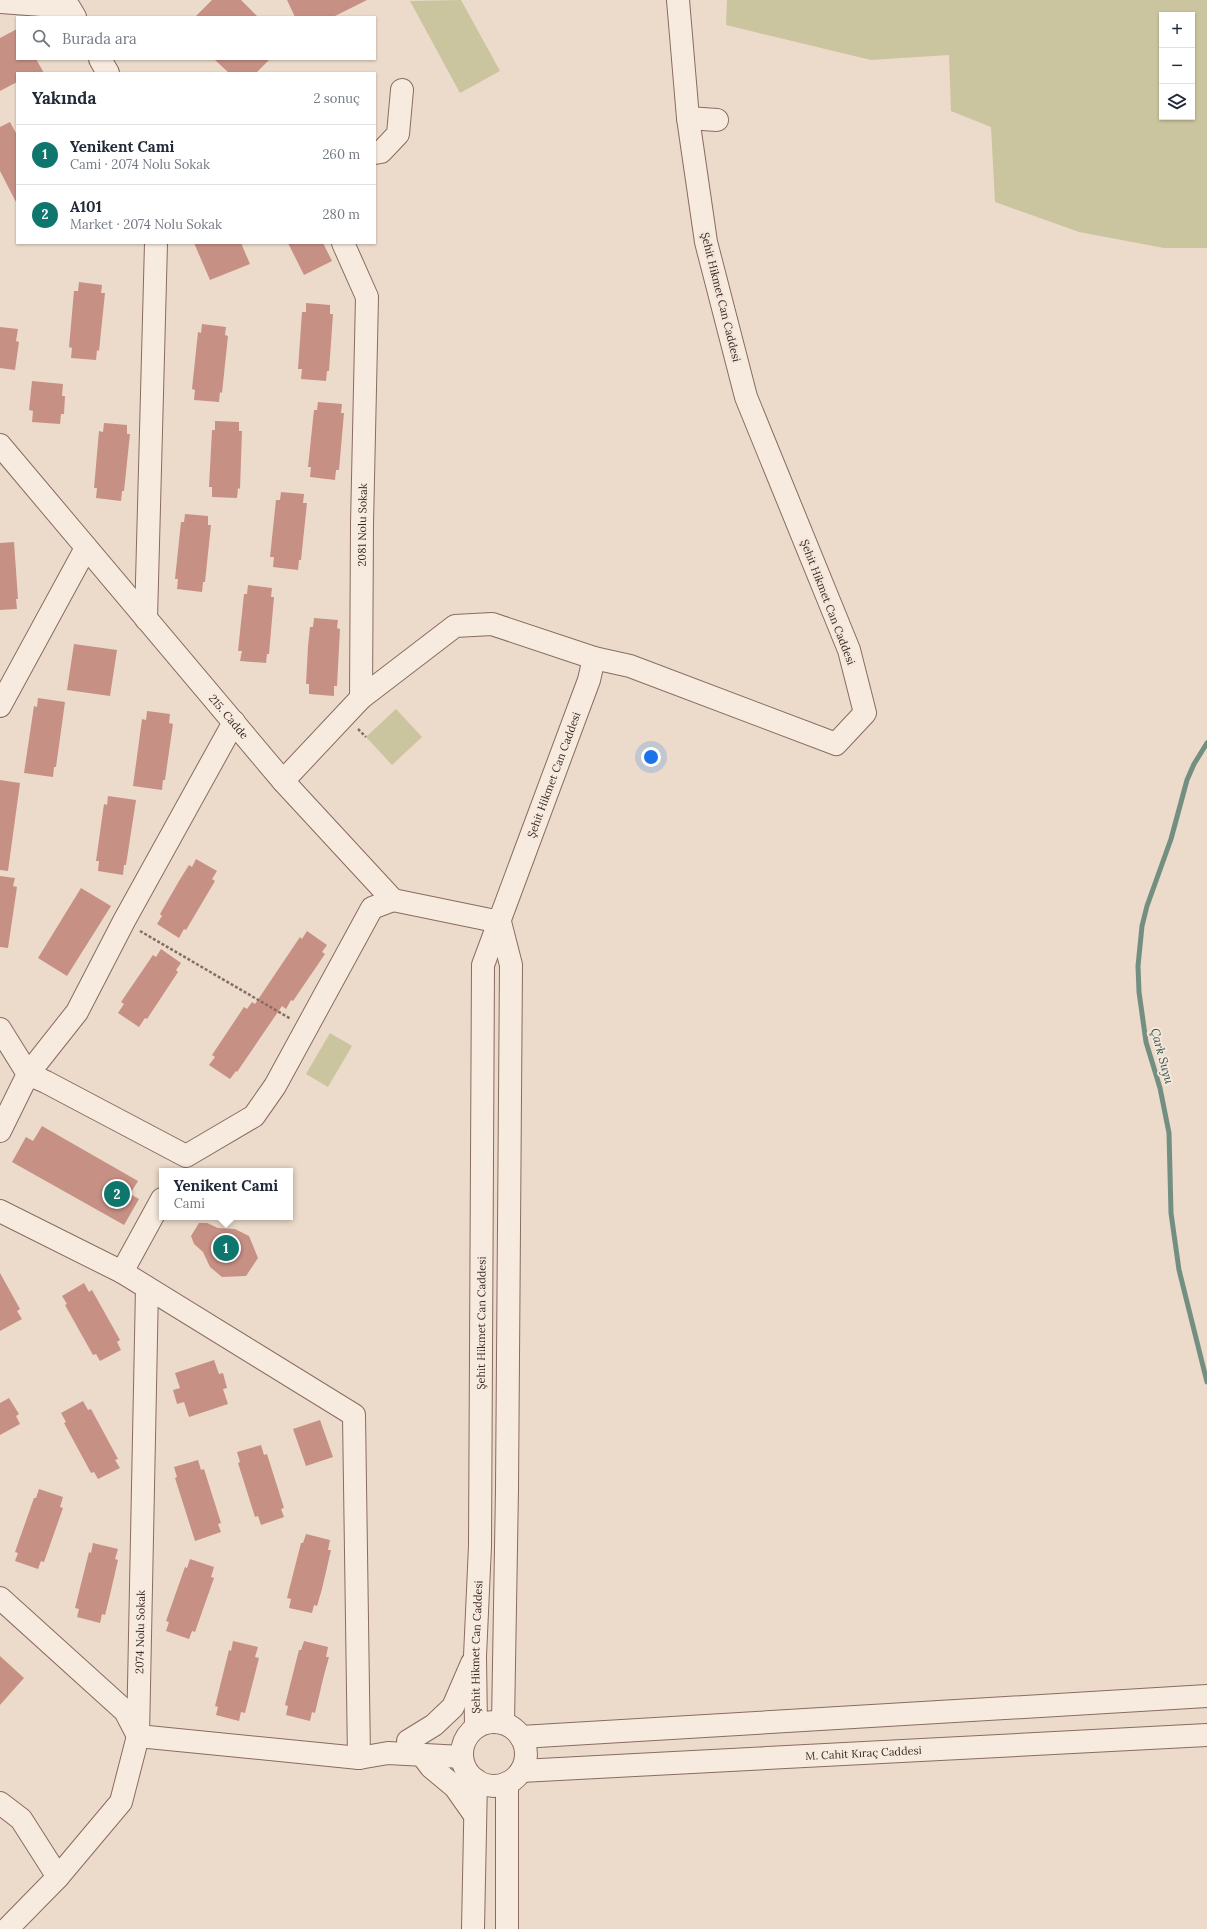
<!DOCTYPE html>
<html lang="tr">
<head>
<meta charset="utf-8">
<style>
	body { margin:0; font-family:Lora,serif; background:#f6f6f7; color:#1f2937 }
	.controls { position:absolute; right:12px; top:12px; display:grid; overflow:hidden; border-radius:0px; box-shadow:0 1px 3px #0004 }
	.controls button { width:36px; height:36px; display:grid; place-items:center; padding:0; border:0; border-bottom:1px solid #e0e1e3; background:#fff; color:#1f2937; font:20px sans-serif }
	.you { position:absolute; left:651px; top:757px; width:14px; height:14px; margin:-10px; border:3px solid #fff; border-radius:50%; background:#1a73e8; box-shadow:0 0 0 6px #1a73e833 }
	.badge { display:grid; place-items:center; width:26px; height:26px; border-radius:50%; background:#0f766e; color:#fff; font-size:13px; font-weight:700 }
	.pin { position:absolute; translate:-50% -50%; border:2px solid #fff; box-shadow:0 1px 4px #0006 }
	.popup { position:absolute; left:159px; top:1168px; width:134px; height:52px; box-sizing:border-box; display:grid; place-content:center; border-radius:0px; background:#fff; filter:drop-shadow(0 1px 3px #0005); font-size:13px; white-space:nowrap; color:#747a83 }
	.popup b { font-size:15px; color:#1f2937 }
	.popup::after { content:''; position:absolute; left:50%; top:100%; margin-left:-8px; border:8px solid transparent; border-top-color:#fff }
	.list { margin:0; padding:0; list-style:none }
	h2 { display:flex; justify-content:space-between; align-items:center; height:52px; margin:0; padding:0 16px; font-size:17px }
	h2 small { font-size:13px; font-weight:400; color:#747a83 }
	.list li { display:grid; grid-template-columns:26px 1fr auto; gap:12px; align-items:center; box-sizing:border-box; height:60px; padding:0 16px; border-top:1px solid #e0e1e3 }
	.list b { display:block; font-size:15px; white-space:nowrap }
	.list p { margin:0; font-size:13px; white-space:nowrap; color:#747a83 }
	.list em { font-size:13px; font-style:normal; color:#747a83 }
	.icon { flex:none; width:22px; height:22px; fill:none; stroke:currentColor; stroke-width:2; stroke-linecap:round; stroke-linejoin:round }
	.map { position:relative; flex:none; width:1207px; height:1929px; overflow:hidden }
	.search { position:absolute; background:#fff; box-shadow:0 1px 3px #0004; left:16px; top:16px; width:360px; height:44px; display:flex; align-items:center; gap:10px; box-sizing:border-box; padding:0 14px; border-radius:0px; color:#747a83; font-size:15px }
	.panel { position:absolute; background:#fff; box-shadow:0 1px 3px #0004; left:16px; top:72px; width:360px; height:172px; border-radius:0px }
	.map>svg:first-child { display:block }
</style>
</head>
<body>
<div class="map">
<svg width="1207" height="1929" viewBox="0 0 1207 1929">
	<rect width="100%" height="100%" fill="#ecdbcb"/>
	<!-- green -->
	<g fill="#cac59f" fill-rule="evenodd">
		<polygon points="461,0 500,71 460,93 410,1"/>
		<path d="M727 0H1207V248H1164L1079 232 995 202 991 127 951 111 949 55 871 60 726 25ZM1162 15H1192V117H1162Z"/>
		<polygon points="396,709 422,737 392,765 366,737"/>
		<polygon points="330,1033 352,1046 328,1087 306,1074"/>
	</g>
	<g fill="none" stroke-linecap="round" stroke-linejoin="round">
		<!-- stream -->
		<polyline stroke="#728f81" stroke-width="5" points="1207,743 1194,764 1187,780 1171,839 1147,906 1142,926 1138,966 1139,992 1146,1042 1160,1088 1169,1133 1171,1213 1179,1270 1207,1382"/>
	</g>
	<!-- building -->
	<g fill="#c79084">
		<polygon points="212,0 241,0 258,17 195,17"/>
		<polygon points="287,0 367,0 333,17 295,17"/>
		<polygon points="17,29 17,59 36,59 44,73 17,73 17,82 0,91 0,38"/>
		<polygon points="214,59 270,59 256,73 229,73"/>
		<polygon points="10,122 17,135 17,204 0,171 0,127"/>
		<polygon points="194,243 241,243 250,264 210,280"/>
		<polygon points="288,243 323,243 332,261 304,275"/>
		<polygon points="79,282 102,285 101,293 105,293 99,351 97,350 96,360 71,358 72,348 69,347 74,291 78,291"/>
		<polygon points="306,303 330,305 330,314 333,314 329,371 327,371 326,381 301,379 302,369 298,369 302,312 306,312"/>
		<polygon points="202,324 226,327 225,335 228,336 222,393 220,392 219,402 194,400 195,390 192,389 198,332 201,333"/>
		<polygon points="0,327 18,329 16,341 19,342 15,370 0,368"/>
		<polygon points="32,381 63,384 62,396 65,396 64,414 61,414 60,424 32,422 33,411 29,410"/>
		<polygon points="318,402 342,404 341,413 344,413 339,470 336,470 335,480 310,477 311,467 308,467 314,410 317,410"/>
		<polygon points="215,421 239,422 239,431 242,431 240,489 238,488 237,498 212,497 212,487 209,487 212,430 215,430"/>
		<polygon points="104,423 127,425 127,434 130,434 124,491 122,491 121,501 96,498 97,488 94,488 99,431 103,432"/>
		<polygon points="281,492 304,494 303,503 307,503 301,560 299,560 298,570 273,567 274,557 270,557 276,500 280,500"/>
		<polygon points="185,514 208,516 208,525 211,525 205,582 203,582 202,592 177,589 178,579 175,579 181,522 184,522"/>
		<polygon points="14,542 18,599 16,599 17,609 0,610 0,543"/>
		<polygon points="248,585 272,588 271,597 274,597 269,654 267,654 266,663 240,661 242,651 238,651 244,594 247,594"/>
		<polygon points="314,618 338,620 337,628 340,629 337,686 334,686 334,696 309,694 309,684 306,684 308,646 310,627 313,627"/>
		<polygon points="74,644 117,650 110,696 67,690"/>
		<polygon points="38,698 65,702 56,767 54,767 53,777 24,773 34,706 37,707"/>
		<polygon points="147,711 170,714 169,723 173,724 165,780 163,780 162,790 133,786 142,719 146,720"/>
		<polygon points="0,780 20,783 8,871 0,870"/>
		<polygon points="108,796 136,800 126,865 124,865 123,875 98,871 99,861 96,861 104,804 107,805"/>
		<polygon points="196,859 217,871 212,879 215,881 186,930 184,929 179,938 157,924 162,916 160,914 179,881 189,865 192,867"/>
		<polygon points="0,876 15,878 13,886 17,887 8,948 0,947"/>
		<polygon points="81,888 111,906 67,976 38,958"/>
		<polygon points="307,931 327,945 322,952 325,954 293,1001 291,1000 286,1009 282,1006 237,1072 236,1071 230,1079 209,1065 215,1057 212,1055 244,1007 247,1009 252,1002 255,1004 300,937 302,939"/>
		<polygon points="161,949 181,963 176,970 178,972 147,1019 145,1018 139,1027 118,1013 124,1004 121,1002 153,955 156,957"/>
		<polygon points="42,1126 138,1181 130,1194 139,1199 124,1225 12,1162 26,1137 33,1141"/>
		<polygon points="199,1223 207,1223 218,1228 235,1229 249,1236 258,1258 246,1276 222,1277 210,1267 203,1252 194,1244 191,1236"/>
		<polygon points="0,1273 20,1309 17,1311 22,1319 0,1331"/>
		<polygon points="84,1283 89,1292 92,1290 120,1340 117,1342 121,1350 100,1361 96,1354 93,1355 65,1305 67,1304 62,1296"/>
		<polygon points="214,1360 219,1374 223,1373 227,1388 223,1389 228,1404 189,1417 184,1402 177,1404 173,1390 180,1388 175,1373"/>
		<polygon points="9,1398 19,1414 16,1416 20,1424 0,1435 0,1403"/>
		<polygon points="83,1401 88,1410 91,1409 118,1459 115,1460 120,1468 98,1479 94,1472 91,1473 64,1423 66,1422 61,1413"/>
		<polygon points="320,1420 333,1457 306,1466 293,1429"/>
		<polygon points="261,1445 264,1455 267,1454 284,1508 281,1509 284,1517 261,1525 258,1516 255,1517 238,1463 240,1462 237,1452"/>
		<polygon points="198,1460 201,1470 204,1469 221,1523 218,1524 221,1532 195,1541 175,1478 177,1477 174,1467"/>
		<polygon points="39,1489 63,1497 60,1507 63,1508 44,1562 41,1561 38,1569 15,1561 18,1553 15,1552 34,1498 36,1498"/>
		<polygon points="306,1534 330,1540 328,1550 331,1550 322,1589 317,1606 314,1605 312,1613 289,1608 291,1599 287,1598 301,1543 303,1543"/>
		<polygon points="93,1543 118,1549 115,1559 118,1560 109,1599 105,1615 102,1614 100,1623 77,1617 79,1609 75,1608 89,1552 91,1553"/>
		<polygon points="190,1559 214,1567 211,1577 214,1578 195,1632 192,1631 189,1639 166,1631 169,1622 166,1621 185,1567 187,1568"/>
		<polygon points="233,1641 258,1647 255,1657 259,1658 245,1713 241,1712 239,1721 216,1715 218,1707 215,1706 229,1650 231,1651"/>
		<polygon points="304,1641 328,1647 326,1657 329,1657 324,1675 315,1713 312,1712 310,1721 286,1715 288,1706 285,1705 299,1650 301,1650"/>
		<polygon points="0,1656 24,1678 0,1705"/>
	</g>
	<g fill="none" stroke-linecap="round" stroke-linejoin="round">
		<!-- minor casing -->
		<g stroke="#886c60" stroke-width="24">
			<g id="minor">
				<polyline points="0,2 69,7 75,17"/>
				<polyline points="100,59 108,73"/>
				<polyline points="688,118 717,120"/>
				<polyline points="375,153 381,152 398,134 402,90"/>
				<path id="s1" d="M0 445 283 781 393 900 500 922"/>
				<polyline points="146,619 156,243"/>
				<polyline points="361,698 455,626 492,624 594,658"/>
				<polyline points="0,706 86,548"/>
				<path id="s2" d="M283 781 361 698 362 524 367 297 343 243"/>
				<polyline points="500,922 511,965 507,1489 503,1723"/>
				<polyline points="0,1029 28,1074 77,1012 124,921 234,722"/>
				<polyline points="0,1131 28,1074 46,1082 186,1156 254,1116 275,1086 372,908 393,900"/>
				<polyline points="0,1211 122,1272 354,1415 359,1758"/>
				<polyline points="122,1272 162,1199"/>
				<polyline points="0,1598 125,1711 138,1736 359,1758 388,1753 462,1757"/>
				<circle cx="494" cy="1754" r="32"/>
				<path id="s3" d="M476 1727 475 1656 480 1546 483 965 589 680 594 658 630 666 836 744 865 713 849 650 746 397 706 242 688 118 678 0"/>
				<polyline points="521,1737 1207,1696"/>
				<polyline points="408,1741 434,1725 453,1707 472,1663"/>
				<polyline points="422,1755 431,1767 455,1787 474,1814"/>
				<path id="s4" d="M521 1771 1207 1735"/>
				<polyline points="0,1803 21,1819 58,1877"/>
				<path id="s5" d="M7 1929 58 1877 121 1802 138 1736 147 1288"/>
				<polyline points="473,1929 476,1780"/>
				<polyline points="507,1929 507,1783"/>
			</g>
		</g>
		<!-- path -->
		<g stroke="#886c60" stroke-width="2.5" stroke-dasharray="3 2" stroke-linecap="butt">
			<polyline points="358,729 366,737"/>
			<polyline points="140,931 291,1019"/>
		</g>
		<!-- minor -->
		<use href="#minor" stroke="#f7eade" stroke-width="22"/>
	</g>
	<g text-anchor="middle" stroke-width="4" stroke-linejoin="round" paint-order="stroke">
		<!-- street labels -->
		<g font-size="11" fill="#3a2822" stroke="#f4e6da">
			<text transform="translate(721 297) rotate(76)" y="4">Şehit Hikmet Can Caddesi</text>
			<text dy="4" stroke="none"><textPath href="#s2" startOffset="287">2081 Nolu Sokak</textPath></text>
			<text transform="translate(828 602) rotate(69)" y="4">Şehit Hikmet Can Caddesi</text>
			<text dy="4" stroke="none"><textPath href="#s1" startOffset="355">215. Cadde</textPath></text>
			<text dy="4" stroke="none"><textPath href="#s3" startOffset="965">Şehit Hikmet Can Caddesi</textPath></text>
			<text dy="4" stroke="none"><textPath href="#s3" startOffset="404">Şehit Hikmet Can Caddesi</textPath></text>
			<text dy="4" stroke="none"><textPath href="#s5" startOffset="343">2074 Nolu Sokak</textPath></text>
			<text dy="4" stroke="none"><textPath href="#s3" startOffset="80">Şehit Hikmet Can Caddesi</textPath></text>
			<text dy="4" stroke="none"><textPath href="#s4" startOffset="343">M. Cahit Kıraç Caddesi</textPath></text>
		</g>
		<!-- water labels -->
		<g font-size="12" font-style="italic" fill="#33584d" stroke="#f4e6da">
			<text transform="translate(1162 1056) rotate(75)" y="4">Çark Suyu</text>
		</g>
	</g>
</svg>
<div class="controls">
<button>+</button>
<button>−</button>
<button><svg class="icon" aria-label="layers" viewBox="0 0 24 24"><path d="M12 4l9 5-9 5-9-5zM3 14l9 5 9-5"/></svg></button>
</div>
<div class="you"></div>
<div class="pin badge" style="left:226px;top:1248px">1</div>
<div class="popup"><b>Yenikent Cami</b>Cami</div>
<div class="pin badge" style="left:117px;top:1194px">2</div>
<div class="search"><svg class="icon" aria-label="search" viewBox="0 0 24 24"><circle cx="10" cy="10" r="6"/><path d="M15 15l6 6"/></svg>Burada ara</div>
<section class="panel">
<h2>Yakında<small>2 sonuç</small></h2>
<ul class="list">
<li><span class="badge">1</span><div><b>Yenikent Cami</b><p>Cami · 2074 Nolu Sokak</p></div><em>260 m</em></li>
<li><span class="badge">2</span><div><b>A101</b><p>Market · 2074 Nolu Sokak</p></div><em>280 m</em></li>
</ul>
</section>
</div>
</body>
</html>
